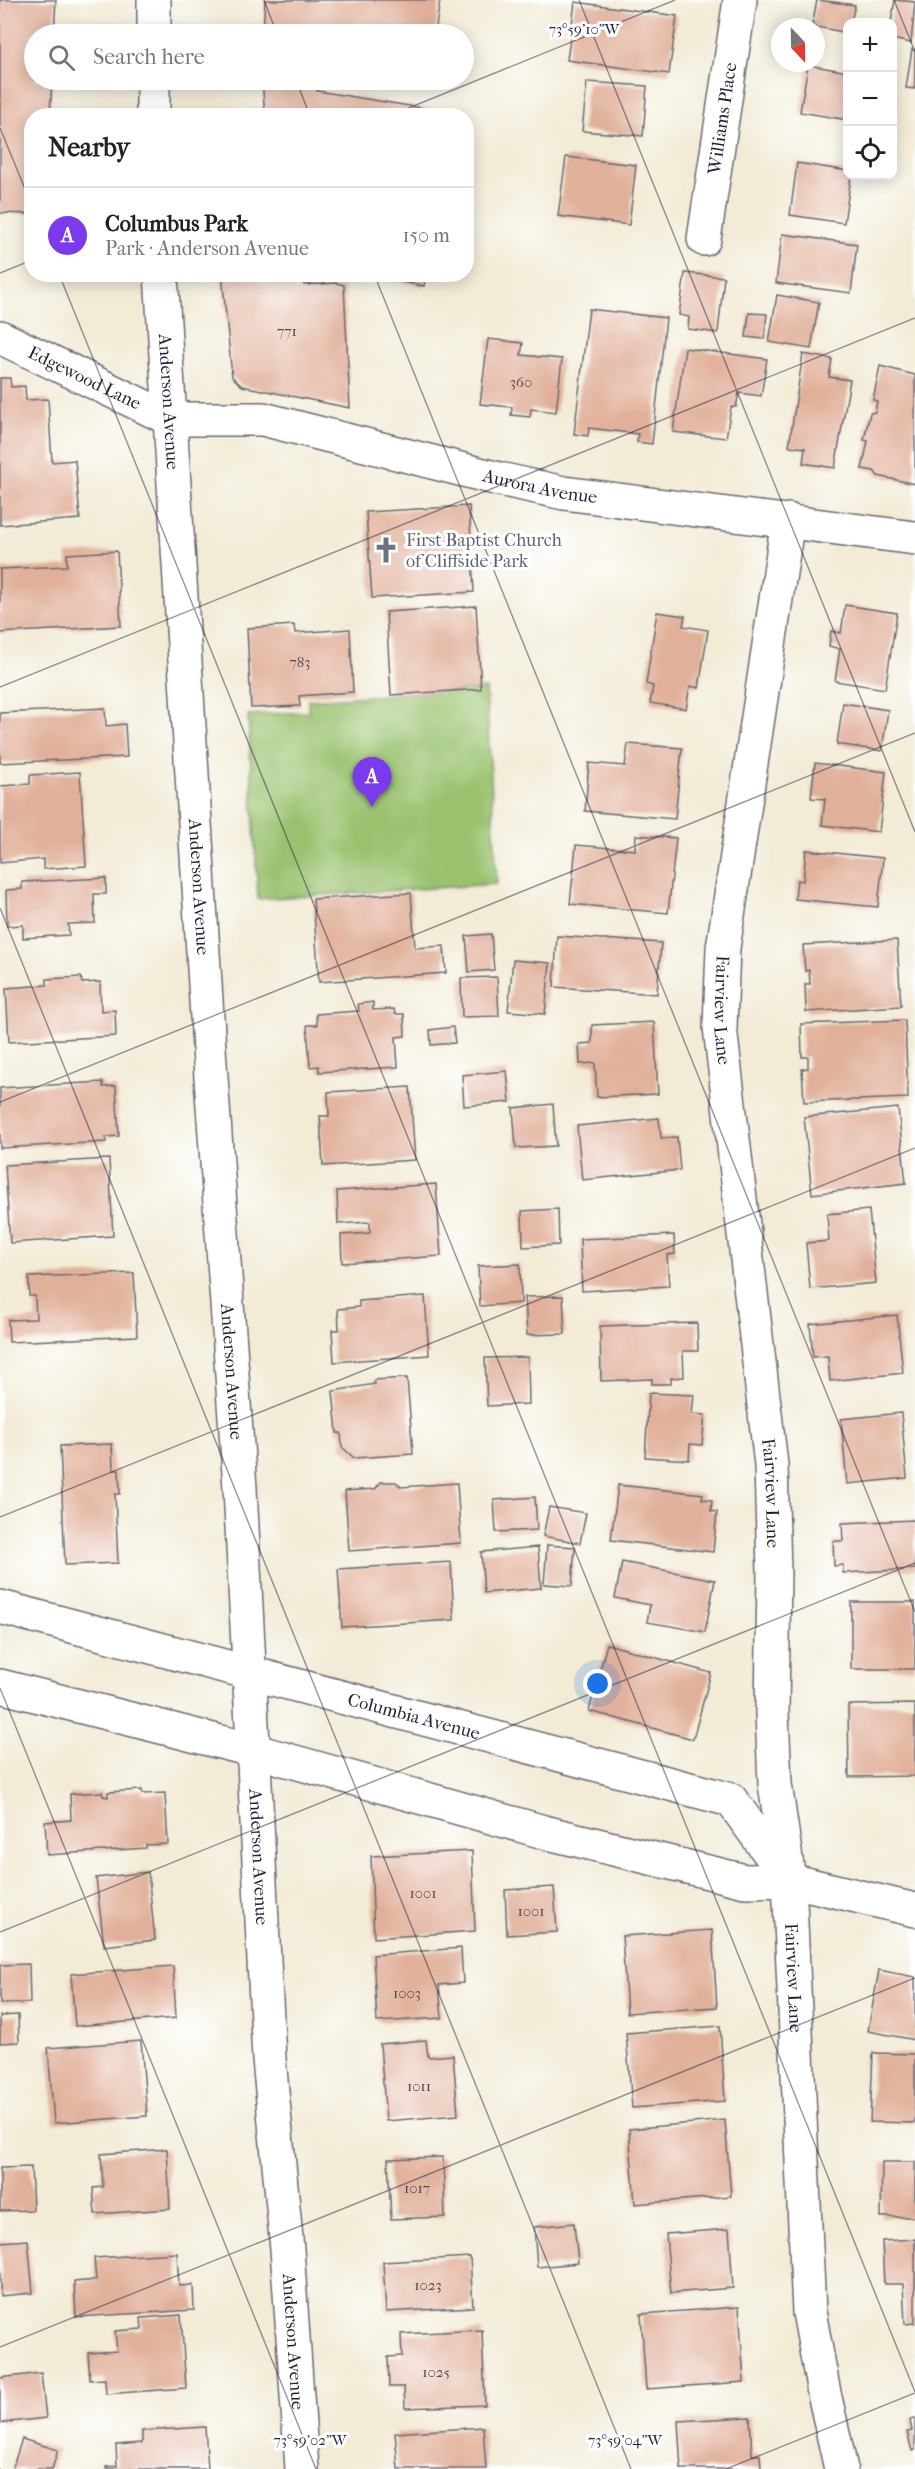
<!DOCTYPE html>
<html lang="en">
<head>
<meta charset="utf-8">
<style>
	body { margin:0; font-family:"IM FELL French Canon",serif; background:#f2f2f2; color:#222 }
	.controls { position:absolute; right:18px; top:18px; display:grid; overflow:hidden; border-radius:12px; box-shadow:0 3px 15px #0003 }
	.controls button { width:54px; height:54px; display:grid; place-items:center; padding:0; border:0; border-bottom:2px solid #e0e0e0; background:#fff; color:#222; font:30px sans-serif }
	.compass { position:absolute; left:771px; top:18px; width:54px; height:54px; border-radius:50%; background:#fff; box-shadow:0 3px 15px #0003; rotate:158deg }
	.you { position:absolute; left:598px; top:1684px; width:21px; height:21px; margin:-15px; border:4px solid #fff; border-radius:50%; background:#1a73e8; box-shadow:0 0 0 9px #1a73e833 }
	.badge { display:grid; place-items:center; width:39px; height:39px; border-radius:50%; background:#7c3aed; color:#fff; font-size:20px; font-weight:700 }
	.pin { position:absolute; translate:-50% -50px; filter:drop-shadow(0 2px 3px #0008) }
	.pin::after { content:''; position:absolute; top:32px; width:21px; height:18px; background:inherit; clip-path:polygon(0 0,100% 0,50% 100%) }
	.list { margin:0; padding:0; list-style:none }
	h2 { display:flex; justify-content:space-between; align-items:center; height:78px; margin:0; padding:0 24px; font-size:26px }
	h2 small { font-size:20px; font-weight:400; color:#767676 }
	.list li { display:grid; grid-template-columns:39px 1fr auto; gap:18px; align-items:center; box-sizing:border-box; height:96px; padding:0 24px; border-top:2px solid #e0e0e0 }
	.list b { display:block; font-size:22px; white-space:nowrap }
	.list p { margin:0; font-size:20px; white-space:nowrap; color:#767676 }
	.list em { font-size:20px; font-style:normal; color:#767676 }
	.icon { flex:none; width:33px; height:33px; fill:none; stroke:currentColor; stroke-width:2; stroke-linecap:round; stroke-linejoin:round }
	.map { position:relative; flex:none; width:915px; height:2469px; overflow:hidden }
	.search { position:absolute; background:#fff; box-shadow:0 3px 15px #0003; left:24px; top:24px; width:450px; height:66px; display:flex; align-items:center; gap:15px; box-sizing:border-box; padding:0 21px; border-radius:33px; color:#767676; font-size:22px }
	.panel { position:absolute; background:#fff; box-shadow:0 3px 15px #0003; left:24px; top:108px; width:450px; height:174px; border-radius:24px }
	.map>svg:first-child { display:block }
</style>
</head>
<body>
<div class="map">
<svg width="915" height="2469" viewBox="0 0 915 2469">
	<rect width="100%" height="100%" fill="#fff"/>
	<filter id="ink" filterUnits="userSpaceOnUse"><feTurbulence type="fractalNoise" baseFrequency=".0167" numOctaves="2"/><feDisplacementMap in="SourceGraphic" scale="12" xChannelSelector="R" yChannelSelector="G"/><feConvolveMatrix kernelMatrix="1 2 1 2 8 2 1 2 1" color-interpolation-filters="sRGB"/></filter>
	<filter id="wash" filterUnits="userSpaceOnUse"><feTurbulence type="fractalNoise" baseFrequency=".008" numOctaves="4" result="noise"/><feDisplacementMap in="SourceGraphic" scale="24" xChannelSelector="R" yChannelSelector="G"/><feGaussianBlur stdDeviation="1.35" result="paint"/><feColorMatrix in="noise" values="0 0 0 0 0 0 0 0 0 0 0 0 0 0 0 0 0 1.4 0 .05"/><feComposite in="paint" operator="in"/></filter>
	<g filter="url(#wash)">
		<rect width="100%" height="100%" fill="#f2ebd5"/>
		<!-- green -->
		<polygon fill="#9ac26e" stroke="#5e7254" stroke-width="1.5" points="486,689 497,884 258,899 248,715 309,712 308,700"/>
		<g id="blocks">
			<!-- building -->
			<g fill="#e1b09a">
				<polygon points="0,0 56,0 54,34 34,34 34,80 52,80 50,116 32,116 32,214 0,213"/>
				<polygon points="265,0 440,0 435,34 263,34"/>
				<polygon points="817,0 855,5 851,22 848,22 848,33 812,26"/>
				<polygon points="895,0 915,2 911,43 892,39 891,22"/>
				<polygon points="575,2 677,16 669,74 567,60"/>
				<polygon points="912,49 915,50 915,89 906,88"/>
				<polygon points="808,65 848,72 848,120 800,112"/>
				<polygon points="262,80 319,80 317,91 453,113 452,116 265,116"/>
				<polygon points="587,82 647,86 643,136 582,131"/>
				<polygon points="566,157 636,165 629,225 558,216"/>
				<polygon points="797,163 848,171 848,176 851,176 844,223 790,215"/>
				<polygon points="782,234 857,244 851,293 776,283"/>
				<polygon points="685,273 724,277 718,333 688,329 689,317 679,315"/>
				<polygon points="222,274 304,274 304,285 337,283 344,285 350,408 242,386 232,377"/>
				<polygon points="359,274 426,274 424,286"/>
				<polygon points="777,295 819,302 811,349 769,342"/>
				<polygon points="589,309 666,318 652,444 637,442 638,434 589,428 588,436 574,434"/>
				<polygon points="749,313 767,314 764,339 746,337"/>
				<polygon points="488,339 523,343 521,355 562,359 556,412 531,409 530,417 511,415 512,407 480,404"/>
				<polygon points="685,348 767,359 761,396 739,393 736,407 731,407 726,438 673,432"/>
				<polygon points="803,354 832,359 829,377 850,380 835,468 803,463 805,448 789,446"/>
				<polygon points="880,366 915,375 915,484 878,476 874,471 862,469 868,441 864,440 870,413 875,412 877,401 873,400"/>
				<polygon points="0,378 10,378 11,387 25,386 26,400 48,399 52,462 75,460 80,519 0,525"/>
				<polygon points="469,506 474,592 372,598 366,512"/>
				<polygon points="117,551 121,626 0,633 0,569 67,566 67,554"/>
				<polygon points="845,605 897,613 885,689 835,681 840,649 829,646 831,631 841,633"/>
				<polygon points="476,606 481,689 391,695 386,612"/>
				<polygon points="657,612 685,616 683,626 708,630 699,688 690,686 686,709 650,703 653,686 646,684"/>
				<polygon points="294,625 295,633 350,629 353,692 299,696 300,706 251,708 247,628"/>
				<polygon points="843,703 888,710 882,751 837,744"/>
				<polygon points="105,708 106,726 125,724 127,757 0,763 0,713"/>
				<polygon points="628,744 682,748 675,819 585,811 589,763 625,766"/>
				<polygon points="815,763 886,772 879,832 822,825 825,799 811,798"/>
				<polygon points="80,772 86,866 43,869 43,859 0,863 0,786 30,784 30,775"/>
				<polygon points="636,835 676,838 668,913 570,904 576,845 635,850"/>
				<polygon points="806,850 883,858 878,907 795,899 797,880 803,881"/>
				<polygon points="106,878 106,894 94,894 95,923 68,924 69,935 23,938 23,925 7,926 6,890 22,889 22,882"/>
				<polygon points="411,893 415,948 444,946 446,973 319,982 313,899"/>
				<polygon points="491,934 494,970 469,972 466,936"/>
				<polygon points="557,936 661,943 657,994 554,987"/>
				<polygon points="897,940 901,1006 806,1012 805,984 810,984 809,970 805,971 803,945"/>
				<polygon points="513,960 550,963 545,1014 508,1011"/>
				<polygon points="81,977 82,983 100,982 101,1011 115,1010 116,1036 9,1042 6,988 47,985 47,979"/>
				<polygon points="497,977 499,1016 462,1017 461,978"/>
				<polygon points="373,1002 373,1010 394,1009 395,1014 404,1014 405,1036 396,1037 398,1067 319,1072 319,1066 310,1067 307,1025 317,1025 316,1014 359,1011 358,1004"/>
				<polygon points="905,1020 908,1098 804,1102 802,1069 808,1068 808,1057 802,1057 801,1024"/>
				<polygon points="654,1022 658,1094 597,1097 595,1063 580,1064 579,1044 592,1043 592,1025"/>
				<polygon points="453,1027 455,1043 431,1045 430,1030"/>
				<polygon points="507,1071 510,1102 464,1106 462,1075"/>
				<polygon points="103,1082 103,1087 116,1086 119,1136 106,1137 106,1142 0,1148 0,1088"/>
				<polygon points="410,1087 415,1160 323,1166 320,1116 329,1116 328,1092"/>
				<polygon points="553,1104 556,1146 516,1148 513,1108"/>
				<polygon points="898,1108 906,1183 812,1194 804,1117"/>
				<polygon points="659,1118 661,1138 677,1137 680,1170 582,1180 577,1126"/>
				<polygon points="109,1159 113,1236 10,1243 5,1165"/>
				<polygon points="436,1184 441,1256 342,1263 341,1235 370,1233 370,1222 338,1224 337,1191"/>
				<polygon points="558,1209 559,1245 523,1247 522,1211"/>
				<polygon points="869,1210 876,1283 810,1289 806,1243 829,1241 827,1214"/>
				<polygon points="674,1235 675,1254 667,1255 669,1286 582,1291 580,1239"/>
				<polygon points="520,1264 521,1303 480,1306 478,1266"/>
				<polygon points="134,1273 137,1336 9,1342 8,1320 36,1319 35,1296 29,1296 29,1277"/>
				<polygon points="425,1296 429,1355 334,1362 332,1330 339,1330 338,1309 359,1307 359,1301"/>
				<polygon points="563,1296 565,1334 527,1335 525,1297"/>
				<polygon points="897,1315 903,1373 830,1381 828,1356 813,1357 810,1324"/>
				<polygon points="697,1323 698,1351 683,1351 684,1377 671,1378 671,1384 652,1384 652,1379 601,1381 600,1326"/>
				<polygon points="528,1357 529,1404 487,1406 485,1358"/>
				<polygon points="407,1378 413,1454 354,1458 342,1447 341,1433 337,1433 333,1391 375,1384 374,1380"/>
				<polygon points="649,1393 694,1395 692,1414 705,1415 702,1445 690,1444 689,1460 645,1457"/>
				<polygon points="901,1413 907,1478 847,1484 841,1419"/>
				<polygon points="112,1444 113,1470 119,1470 120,1494 115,1494 118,1563 65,1565 60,1446"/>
				<polygon points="381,1482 396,1482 401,1487 457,1483 461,1543 349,1551 345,1491 375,1489"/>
				<polygon points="618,1485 703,1494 702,1499 712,1500 711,1511 717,1512 713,1552 611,1540"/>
				<polygon points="535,1497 537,1530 496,1532 494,1500"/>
				<polygon points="549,1507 586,1513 580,1543 543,1536"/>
				<polygon points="915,1520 915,1569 843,1573 843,1565 834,1566 833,1541 843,1541 842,1523"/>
				<polygon points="547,1545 575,1547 572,1586 544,1584"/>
				<polygon points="538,1547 541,1588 484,1593 481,1552"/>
				<polygon points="451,1562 454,1620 342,1627 338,1569"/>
				<polygon points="622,1562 715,1580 705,1632 647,1622 650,1605 615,1598"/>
				<rect x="851" y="1602" width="64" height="67"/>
				<polygon points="607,1644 711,1673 693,1739 589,1711"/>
				<polygon points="915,1704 915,1776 849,1777 848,1705"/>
				<polygon points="142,1790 142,1794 165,1793 168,1844 146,1845 146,1848 47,1855 45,1822 71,1820 70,1794 102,1792 103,1796 108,1797 108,1792"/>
				<polygon points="472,1851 475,1931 374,1938 371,1856"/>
				<polygon points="148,1872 155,1940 104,1946 96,1878"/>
				<polygon points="554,1887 557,1932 507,1935 505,1890"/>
				<polygon points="712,1930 717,2007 627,2013 622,1936"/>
				<polygon points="461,1948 463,1983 439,1985 442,2018 377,2022 373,1955"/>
				<polygon points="29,1964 30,2003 0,2004 0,1965"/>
				<polygon points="173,1966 176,2018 75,2026 71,1974"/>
				<polygon points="879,1970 915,1977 915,2040 868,2031"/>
				<polygon points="18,2015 19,2042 0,2043 0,2016"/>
				<polygon points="720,2026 725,2101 632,2108 626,2033"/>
				<polygon points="426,2040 428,2057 453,2055 458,2115 386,2121 380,2044"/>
				<polygon points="141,2041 147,2116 54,2123 48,2048"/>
				<polygon points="873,2053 915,2054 915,2123 870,2122"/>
				<polygon points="725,2120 731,2196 635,2204 629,2129"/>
				<polygon points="167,2149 170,2209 95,2214 93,2188 103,2187 101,2154"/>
				<polygon points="443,2157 445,2217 391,2219 388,2159"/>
				<polygon points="882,2162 915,2162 915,2217 881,2217"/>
				<polygon points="31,2167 33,2210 0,2211 0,2168"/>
				<polygon points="574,2223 578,2263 537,2267 534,2227"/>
				<polygon points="729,2229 733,2288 671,2293 666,2234"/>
				<polygon points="915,2239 915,2323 905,2324 903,2284 884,2284 882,2241"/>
				<polygon points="28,2240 33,2293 0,2296 0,2242"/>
				<polygon points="177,2253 179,2286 193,2285 194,2310 76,2317 74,2282 96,2280 94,2258"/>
				<polygon points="470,2257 473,2307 386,2312 383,2262"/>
				<polygon points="739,2307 744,2382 646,2389 641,2314"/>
				<polygon points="181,2315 186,2388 106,2394 105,2379 90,2380 88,2353 117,2351 115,2331 142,2329 141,2318"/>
				<polygon points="482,2330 485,2405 405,2408 404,2387 389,2387 388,2357 402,2356 401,2334"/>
				<polygon points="41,2373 46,2418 0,2423 0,2378"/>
				<polygon points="750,2417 752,2455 760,2455 761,2469 681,2469 678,2421"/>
				<polygon points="915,2419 915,2450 912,2451 907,2432 912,2431 910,2420"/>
				<polygon points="205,2427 208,2469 106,2469 106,2467 117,2466 116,2445 142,2443 142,2431"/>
				<polygon points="483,2427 486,2469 398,2469 395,2433"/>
				<polygon points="22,2439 58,2450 52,2469 12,2469"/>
			</g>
		</g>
	</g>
	<g filter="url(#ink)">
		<use href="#blocks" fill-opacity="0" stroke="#6b6871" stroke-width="1.5"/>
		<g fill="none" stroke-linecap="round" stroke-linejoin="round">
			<!-- street casing -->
			<g stroke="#6b6871" stroke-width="36">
				<g id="street">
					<path id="s1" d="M704 239 740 0"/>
					<path id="s2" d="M0 337 170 419H263L499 479 564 493 915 538"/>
					<path id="s3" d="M788 520 723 948 720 1027 771 1465 774 1572 772 1713 775 1784 789 1880 809 2312 824 2393 841 2469"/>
				</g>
			</g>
			<!-- secondary casing -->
			<g stroke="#6b6871" stroke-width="36">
				<g id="secondary">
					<polyline points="154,34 154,0"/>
					<polyline points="153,116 153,80"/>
					<path id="s4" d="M161 274 209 1049 240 1488 269 2059 287 2249 302 2469"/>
					<path id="s5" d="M0 1607 731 1800 789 1880"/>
					<polyline points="0,1686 252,1750 544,1832 745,1881 789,1880 915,1910"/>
				</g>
			</g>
			<!-- street -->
			<use href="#street" stroke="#fff" stroke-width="33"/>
			<!-- secondary -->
			<use href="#secondary" stroke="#fff" stroke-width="33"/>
		</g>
	</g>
	<!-- ticks -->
	<path fill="none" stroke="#22223b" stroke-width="1.5" stroke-opacity="0.45" d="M264 0 277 34M579 0 915 832M894 0 915 52M296 80 310 116M389 116 675 0M0 128 32 206M0 273 32 260M59 274 915 2392M374 274 915 1612M0 687 915 318M0 908 631 2469M0 1102 915 733M0 1517 915 1148M0 1688 316 2469M0 1932 915 1563M0 2347 915 1978M0 2468V2469M726 2469 915 2393"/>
	<!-- icons -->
	<defs>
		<g id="church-bare" transform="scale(2.07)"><path d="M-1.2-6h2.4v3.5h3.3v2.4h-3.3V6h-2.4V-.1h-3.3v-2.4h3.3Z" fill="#6b7280" stroke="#fff" stroke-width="2.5" paint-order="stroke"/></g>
	</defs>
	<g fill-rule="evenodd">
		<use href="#church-bare" x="386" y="550"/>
	</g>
	<g text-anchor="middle" stroke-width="6" stroke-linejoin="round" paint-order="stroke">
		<!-- number labels -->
		<g font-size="15" fill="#524653">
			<text x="287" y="336">771</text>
			<text x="521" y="387">360</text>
			<text x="300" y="667">783</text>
			<text x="423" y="1898">1001</text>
			<text x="531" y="1916">1001</text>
			<text x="407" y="1998">1003</text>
			<text x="419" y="2091">1011</text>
			<text x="417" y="2193">1017</text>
			<text x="428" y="2290">1023</text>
			<text x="436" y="2377">1025</text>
		</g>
		<!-- street labels -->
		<g font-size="18" fill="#22223b" stroke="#fff">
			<text dy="6" stroke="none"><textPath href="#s1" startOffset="122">Williams Place</textPath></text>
			<text dy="6" stroke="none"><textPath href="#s2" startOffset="94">Edgewood Lane</textPath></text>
			<text dy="6" stroke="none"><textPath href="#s4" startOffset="128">Anderson Avenue</textPath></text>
			<text dy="6" stroke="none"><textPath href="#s2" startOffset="567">Aurora Avenue</textPath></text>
			<text dy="6" stroke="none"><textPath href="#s4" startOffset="614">Anderson Avenue</textPath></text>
			<text dy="6" stroke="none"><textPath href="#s3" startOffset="495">Fairview Lane</textPath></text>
			<text dy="6" stroke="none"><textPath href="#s4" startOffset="1100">Anderson Avenue</textPath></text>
			<text dy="6" stroke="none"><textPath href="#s3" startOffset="981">Fairview Lane</textPath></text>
			<text dy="6" stroke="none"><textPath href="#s5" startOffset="428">Columbia Avenue</textPath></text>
			<text dy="6" stroke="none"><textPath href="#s4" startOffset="1586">Anderson Avenue</textPath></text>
			<text dy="6" stroke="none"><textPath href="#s3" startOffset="1467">Fairview Lane</textPath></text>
			<text dy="6" stroke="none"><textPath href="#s4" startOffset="2072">Anderson Avenue</textPath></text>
		</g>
		<!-- worship labels -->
		<g font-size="18" fill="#5b616d" stroke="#fff" text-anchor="start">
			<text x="406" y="546">First Baptist Church<tspan x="406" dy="21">of Cliffside Park</tspan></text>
		</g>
	</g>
	<g font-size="15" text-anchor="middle" fill="#22223b" stroke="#fff" stroke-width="6" stroke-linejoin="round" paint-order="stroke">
		<text x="584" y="34">73°59'10"W</text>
		<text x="310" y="2445">73°59'02"W</text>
		<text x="625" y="2445">73°59'04"W</text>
	</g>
</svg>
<div class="controls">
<button>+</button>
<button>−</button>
<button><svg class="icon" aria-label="locate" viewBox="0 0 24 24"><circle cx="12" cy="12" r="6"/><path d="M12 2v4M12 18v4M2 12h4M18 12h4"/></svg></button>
</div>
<svg class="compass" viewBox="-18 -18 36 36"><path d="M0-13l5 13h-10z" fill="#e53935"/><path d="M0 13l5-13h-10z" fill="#767676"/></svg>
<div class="you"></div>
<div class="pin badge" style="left:372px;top:807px">A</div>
<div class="search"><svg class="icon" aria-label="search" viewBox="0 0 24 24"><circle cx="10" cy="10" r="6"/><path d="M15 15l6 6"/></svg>Search here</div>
<section class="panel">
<h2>Nearby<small></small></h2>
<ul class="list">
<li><span class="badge">A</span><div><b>Columbus Park</b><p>Park · Anderson Avenue</p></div><em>150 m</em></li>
</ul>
</section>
</div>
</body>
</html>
